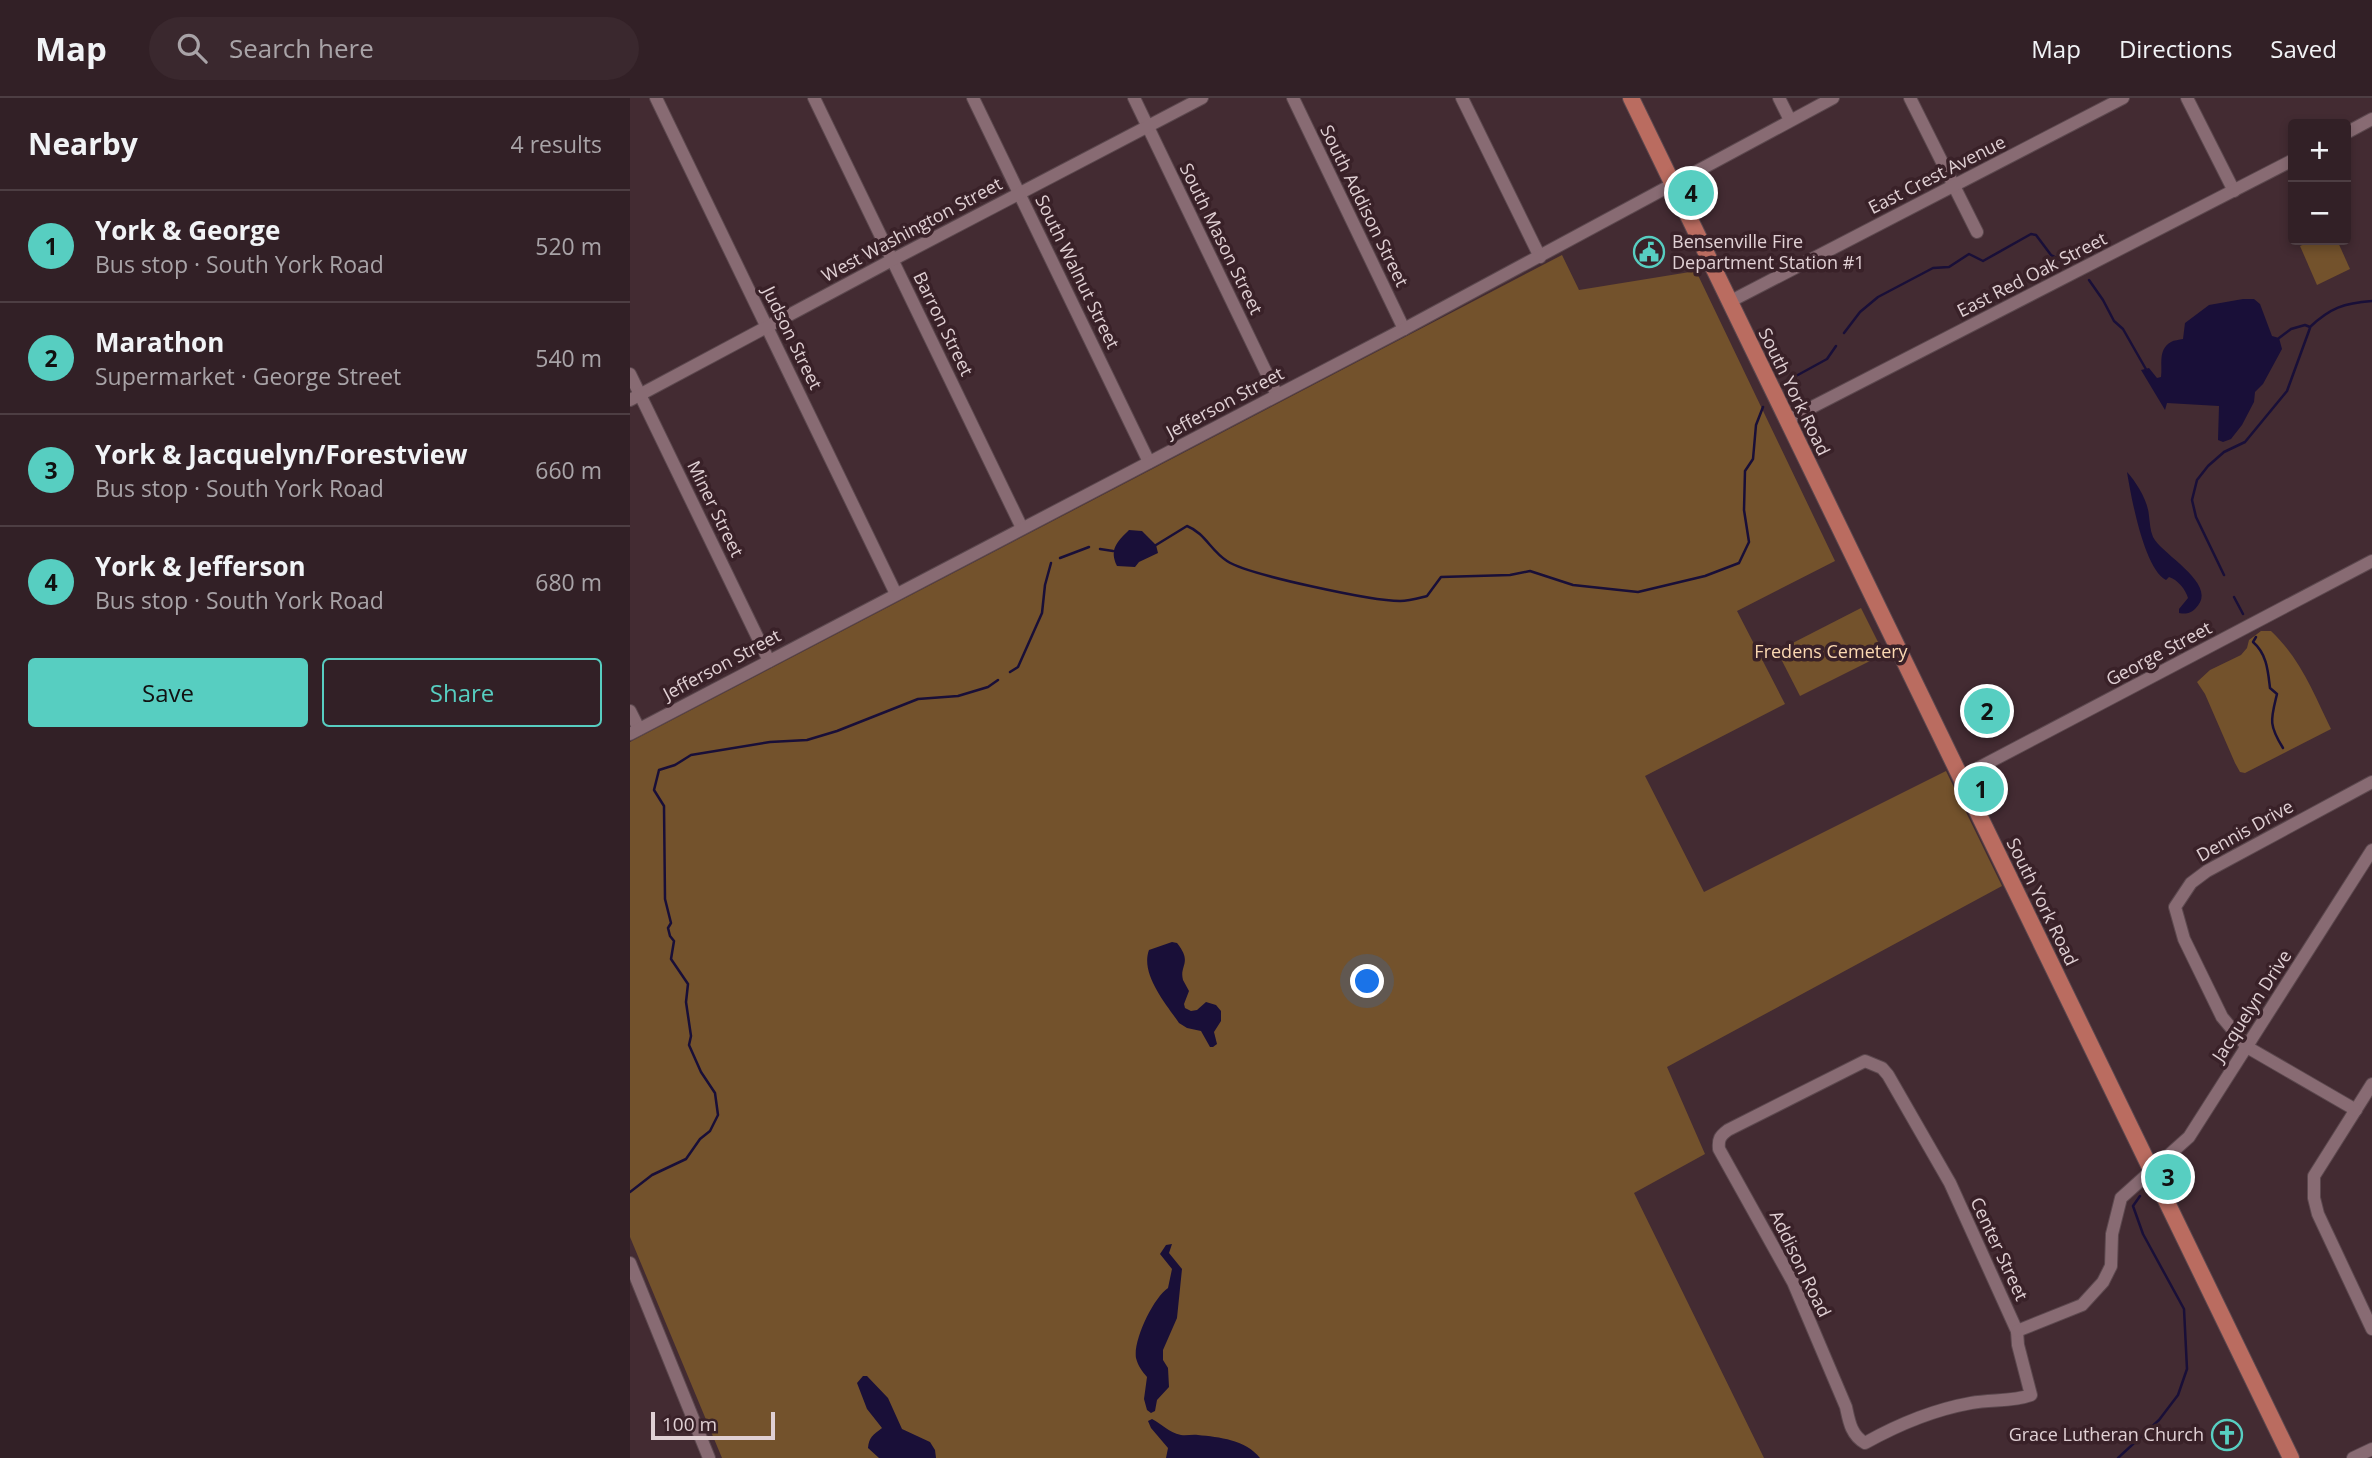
<!DOCTYPE html>
<html lang="en">
<head>
<meta charset="utf-8">
<style>
	body { margin:0; font-family:"Open Sans",sans-serif; background:#3a282e; color:#f1f3f6 }
	.controls { position:absolute; right:21px; top:21px; display:grid; overflow:hidden; border-radius:7px; box-shadow:0 4px 10px #0003 }
	.controls button { width:63px; height:63px; display:grid; place-items:center; padding:0; border:0; border-bottom:2px solid #4d3e43; background:#322026; color:#f1f3f6; font:35px sans-serif }
	.scale { position:absolute; left:21px; bottom:18px; width:124px; box-sizing:border-box; padding-left:7px; border:4px solid #e0d0d4; border-top:0; font-size:19px; line-height:24px; white-space:nowrap; color:#e0d0d4; -webkit-text-stroke:5px #392128; paint-order:stroke }
	.you { position:absolute; left:738px; top:884px; width:24px; height:24px; margin:-18px; border:5px solid #fff; border-radius:50%; background:#1a73e8; box-shadow:0 0 0 10px #1a73e833 }
	.badge { display:grid; place-items:center; width:46px; height:46px; border-radius:50%; background:#57cec1; color:#111; font-size:23px; font-weight:700 }
	.pin { position:absolute; translate:-50% -50%; border:4px solid #fff; box-shadow:0 2px 7px #0006 }
	.list { margin:0; padding:0; list-style:none }
	h2 { display:flex; justify-content:space-between; align-items:center; height:91px; margin:0; padding:0 28px; font-size:30px }
	h2 small { font-size:23px; font-weight:400; color:#a8a3a7 }
	.list li { display:grid; grid-template-columns:46px 1fr auto; gap:21px; align-items:center; box-sizing:border-box; height:112px; padding:0 28px; border-top:2px solid #4d3e43 }
	.list b { display:block; font-size:26px; white-space:nowrap }
	.list p { margin:0; font-size:23px; white-space:nowrap; color:#a8a3a7 }
	.list em { font-size:23px; font-style:normal; color:#a8a3a7 }
	.actions { display:flex; gap:14px; padding:21px 28px }
	.actions a { flex:1; padding:16px 0; border:2px solid #57cec1; border-radius:7px; text-align:center; font-size:24px; color:#57cec1 }
	.actions .main { background:#57cec1; color:#111 }
	.icon { flex:none; width:38px; height:38px; fill:none; stroke:currentColor; stroke-width:2; stroke-linecap:round; stroke-linejoin:round }
	.map { position:relative; flex:none; width:1742px; height:1360px; overflow:hidden }
	header { display:flex; align-items:center; gap:42px; box-sizing:border-box; height:98px; padding:0 35px; background:#322026; border-bottom:2px solid #4d3e43 }
	header strong { font-size:33px }
	nav { display:flex; gap:38px; margin-inline-start:auto; font-size:24px }
	.search { width:490px; height:63px; background:#3a282e; display:flex; align-items:center; gap:18px; box-sizing:border-box; padding:0 24px; border-radius:38px; color:#a8a3a7; font-size:26px }
	main { display:flex }
	aside { flex:1; background:#322026 }
	.map>svg:first-child { display:block }
</style>
</head>
<body>
<header>
<strong>Map</strong>
<div class="search"><svg class="icon" aria-label="search" viewBox="0 0 24 24"><circle cx="10" cy="10" r="6"/><path d="M15 15l6 6"/></svg>Search here</div>
<nav><a>Map</a><a>Directions</a><a>Saved</a></nav>
</header>
<main>
<aside>
<h2>Nearby<small>4 results</small></h2>
<ul class="list">
<li><span class="badge">1</span><div><b>York &amp; George</b><p>Bus stop · South York Road</p></div><em>520 m</em></li>
<li><span class="badge">2</span><div><b>Marathon</b><p>Supermarket · George Street</p></div><em>540 m</em></li>
<li><span class="badge">3</span><div><b>York &amp; Jacquelyn/Forestview</b><p>Bus stop · South York Road</p></div><em>660 m</em></li>
<li><span class="badge">4</span><div><b>York &amp; Jefferson</b><p>Bus stop · South York Road</p></div><em>680 m</em></li>
</ul>
<div class="actions"><a class="main">Save</a><a>Share</a></div>
</aside>
<div class="map">
<svg width="1742" height="1360" viewBox="0 0 1742 1360">
	<rect width="100%" height="100%" fill="#432b32"/>
	<!-- green -->
	<g fill="#73522c">
		<polygon points="1684,142 1707,142 1720,171 1687,187 1670,148"/>
		<polygon points="932,157 949,192 1066,173 1205,463 1107,513 1155,606 1015,678 1074,794 1316,673 1372,788 1037,969 1075,1056 1004,1095 1134,1360 92,1360 0,1139 0,644"/>
		<polygon points="1231,510 1254,556 1170,598 1147,553"/>
		<path d="M1631 533H1641C1670 560 1684 596 1701 631L1615 675 1610 674 1605 665 1575 596 1567 584 1580 572 1611 557 1617 550 1619 542Z"/>
	</g>
	<!-- water -->
	<g fill="#190f38">
		<path d="M1613 201H1624L1630 206 1642 238 1649 240 1652 251 1633 286 1625 294 1624 304 1612 327 1601 341 1593 344 1588 342 1589 308 1537 305 1535 312 1511 272 1519 270 1527 280 1531 279C1533 268 1527 252 1541 244 1544 242 1549 242 1553 241L1555 225 1579 207Z"/>
		<path d="M1497 374C1507 385 1518 403 1519 418 1520 425 1520 432 1523 439 1533 458 1591 487 1565 511 1559 516 1556 516 1549 515V511L1558 500C1556 492 1547 481 1539 479L1536 482C1514 471 1501 398 1497 374Z"/>
		<path d="M499 432 512 433 526 447 528 455 509 464 505 469 487 468C479 451 487 444 499 432Z"/>
		<path d="M542 844 547 845C563 865 549 867 553 882 555 886 557 889 559 893L554 906 555 910 561 913 567 912 576 904 586 907 591 913V923L584 934 587 946 583 949H580L571 933 557 930 549 925C536 906 510 876 519 852Z"/>
		<path d="M542 1146 539 1155 552 1171 547 1220 533 1252V1262L538 1270 539 1289 527 1302 525 1313 521 1315 517 1312 514 1301 517 1279C512 1273 508 1268 506 1260 503 1242 524 1199 538 1190L542 1171 530 1156 536 1147Z"/>
		<path d="M233 1278H237L258 1300 272 1331 300 1344 305 1352 306 1360H249L238 1350C239 1339 243 1337 252 1330L237 1311 227 1285Z"/>
		<path d="M522 1321C532 1326 538 1334 551 1337 557 1338 562 1336 568 1337 589 1339 616 1342 630 1360H536L538 1350 521 1330 518 1323Z"/>
	</g>
	<g fill="none" stroke-linecap="round" stroke-linejoin="round">
		<!-- stream -->
		<g stroke="#190f38" stroke-width="2.5">
			<polyline points="1459,182 1473,202 1484,223 1493,231 1517,273"/>
			<polyline points="1214,235 1230,214 1248,199 1303,170 1319,169 1339,156 1353,163 1401,136 1406,137 1421,157 1434,164"/>
			<path d="M1649 240 1661 231 1675 227 1680 229C1700 210 1714 205 1742 203"/>
			<polyline points="1160,294 1166,278 1197,261 1206,248"/>
			<path d="M526 447 557 428C575 435 581 453 597 463 618 477 743 503 770 503 779 503 789 500 797 498L811 479 880 477 900 473 943 487 1008 494 1075 478 1109 465 1119 444 1114 412 1115 373 1123 361 1126 327 1133 309"/>
			<polyline points="470,451 483,453"/>
			<polyline points="430,460 459,449"/>
			<polyline points="1594,477 1566,419 1562,402 1567,382 1578,368 1594,354 1615,344 1657,293 1680,230"/>
			<polyline points="1604,499 1613,516"/>
			<path d="M1626 539 1623 544C1637 556 1638 573 1640 590L1647 596C1641 621 1638 626 1653 650"/>
			<polyline points="380,574 388,569 412,515 415,487 421,465"/>
			<polyline points="0,1094 22,1077 56,1061 70,1041 80,1033 88,1017 85,995 71,974 59,947 61,938 56,904 58,886 41,861 44,843 40,838 38,830 41,825 35,801 34,708 24,692 29,672 45,667 61,657 140,644 177,642 207,633 288,601 328,598 358,589 368,582"/>
			<polyline points="1488,1360 1529,1322 1548,1297 1557,1271 1554,1211 1513,1136 1503,1108 1510,1098"/>
		</g>
		<!-- minor casing -->
		<g stroke="#5c484e" stroke-width="14">
			<g id="minor">
				<polyline points="26,0 266,496"/>
				<polyline points="184,0 392,430"/>
				<polyline points="343,0 519,364"/>
				<polyline points="504,0 647,297"/>
				<polyline points="663,0 774,231"/>
				<polyline points="832,0 910,159"/>
				<polyline points="1149,0 1160,22"/>
				<polyline points="1280,0 1347,134"/>
				<polyline points="1557,0 1604,93"/>
				<polyline points="1716,35 1742,21"/>
				<polyline points="1099,204 1493,0"/>
				<polyline points="0,276 139,563"/>
				<polyline points="0,302 262,162 572,0"/>
				<polyline points="1157,322 1663,62"/>
				<polyline points="0,613 9,631"/>
				<polyline points="0,636 774,231 1203,0"/>
				<polyline points="1331,679 1742,463"/>
				<path d="M1235 963 1252 970 1258 977 1320 1085 1387 1233 1388 1247 1401 1297C1382 1304 1361 1301 1341 1305 1302 1312 1269 1326 1235 1345 1221 1337 1219 1323 1216 1309L1163 1184 1089 1051C1088 1041 1090 1038 1098 1032Z"/>
				<polyline points="1742,986 1684,1078 1684,1100 1688,1116 1742,1231"/>
				<polyline points="1726,1012 1617,949 1592,919 1554,841 1545,809 1561,785 1577,773 1742,684"/>
				<polyline points="0,1165 79,1360"/>
				<polyline points="1387,1233 1452,1207 1473,1184 1481,1168 1482,1136 1491,1100 1559,1039 1742,752"/>
				<polyline points="1723,1360 1742,1351"/>
			</g>
		</g>
		<!-- major casing -->
		<g stroke="#5c484e" stroke-width="18">
			<polyline id="major" points="1001,0 1661,1360"/>
		</g>
		<!-- minor -->
		<use href="#minor" stroke="#886b73" stroke-width="12"/>
		<!-- major -->
		<use href="#major" stroke="#ba6c60" stroke-width="16"/>
	</g>
	<!-- icons -->
	<defs>
		<g id="civic-ring" transform="scale(1.575)"><circle r="9.5" fill="#392128" stroke="#57cec1" stroke-width="1.5"/><path d="M-.6-6.5H3V-4.5H.6V-3L4-1V1h2V6H-6V1h2V-1L-.6-3ZM-1.2 2.5V6h2.4V2.5Z" fill="#57cec1"/></g>
		<g id="church-ring" transform="scale(1.575)"><circle r="9.5" fill="#392128" stroke="#57cec1" stroke-width="1.5"/><path d="M-1.2-6h2.4v3.5h3.3v2.4h-3.3V6h-2.4V-.1h-3.3v-2.4h3.3Z" fill="#57cec1"/></g>
	</defs>
	<g fill-rule="evenodd">
		<use href="#civic-ring" x="1019" y="154"/>
		<use href="#church-ring" x="1597" y="1337"/>
	</g>
	<g text-anchor="middle" stroke-width="7" stroke-linejoin="round" paint-order="stroke">
		<!-- street labels -->
		<g font-size="18" fill="#e0d0d4" stroke="#392128">
			<text transform="translate(1307 77) rotate(-27)" y="6">East Crest Avenue</text>
			<text transform="translate(734 108) rotate(64)" y="6">South Addison Street</text>
			<text transform="translate(282 132) rotate(-28)" y="6">West Washington Street</text>
			<text transform="translate(591 141) rotate(64)" y="6">South Mason Street</text>
			<text transform="translate(447 174) rotate(64)" y="6">South Walnut Street</text>
			<text transform="translate(1402 177) rotate(-27)" y="6">East Red Oak Street</text>
			<text transform="translate(313 226) rotate(64)" y="6">Barron Street</text>
			<text transform="translate(162 240) rotate(64)" y="6">Judson Street</text>
			<text transform="translate(1164 294) rotate(64)" y="6">South York Road</text>
			<text transform="translate(595 305) rotate(-28)" y="6">Jefferson Street</text>
			<text transform="translate(85 411) rotate(64)" y="6">Miner Street</text>
			<text transform="translate(1529 556) rotate(-28)" y="6">George Street</text>
			<text transform="translate(92 567) rotate(-28)" y="6">Jefferson Street</text>
			<text transform="translate(1615 733) rotate(-29)" y="6">Dennis Drive</text>
			<text transform="translate(1412 804) rotate(64)" y="6">South York Road</text>
			<text transform="translate(1622 908) rotate(-57)" y="6">Jacquelyn Drive</text>
			<text transform="translate(1369 1151) rotate(65)" y="6">Center Street</text>
			<text transform="translate(1170 1166) rotate(64)" y="6">Addison Road</text>
		</g>
		<!-- poi labels -->
		<g font-size="18" fill="#e0d0d4" stroke="#392128" text-anchor="start">
			<text x="1042" y="150">Bensenville Fire<tspan x="1042" dy="21">Department Station #1</tspan></text>
			<text x="1574" y="1343" text-anchor="end">Grace Lutheran Church</text>
		</g>
		<!-- park labels -->
		<g font-size="18" fill="#fbd8b2" stroke="#392128">
			<text x="1201" y="560">Fredens Cemetery</text>
		</g>
	</g>
</svg>
<div class="controls">
<button>+</button>
<button>−</button>
</div>
<div class="scale">100 m</div>
<div class="you"></div>
<div class="pin badge" style="left:1351px;top:691px">1</div>
<div class="pin badge" style="left:1357px;top:613px">2</div>
<div class="pin badge" style="left:1538px;top:1079px">3</div>
<div class="pin badge" style="left:1061px;top:95px">4</div>
</div>
</main>
</body>
</html>
